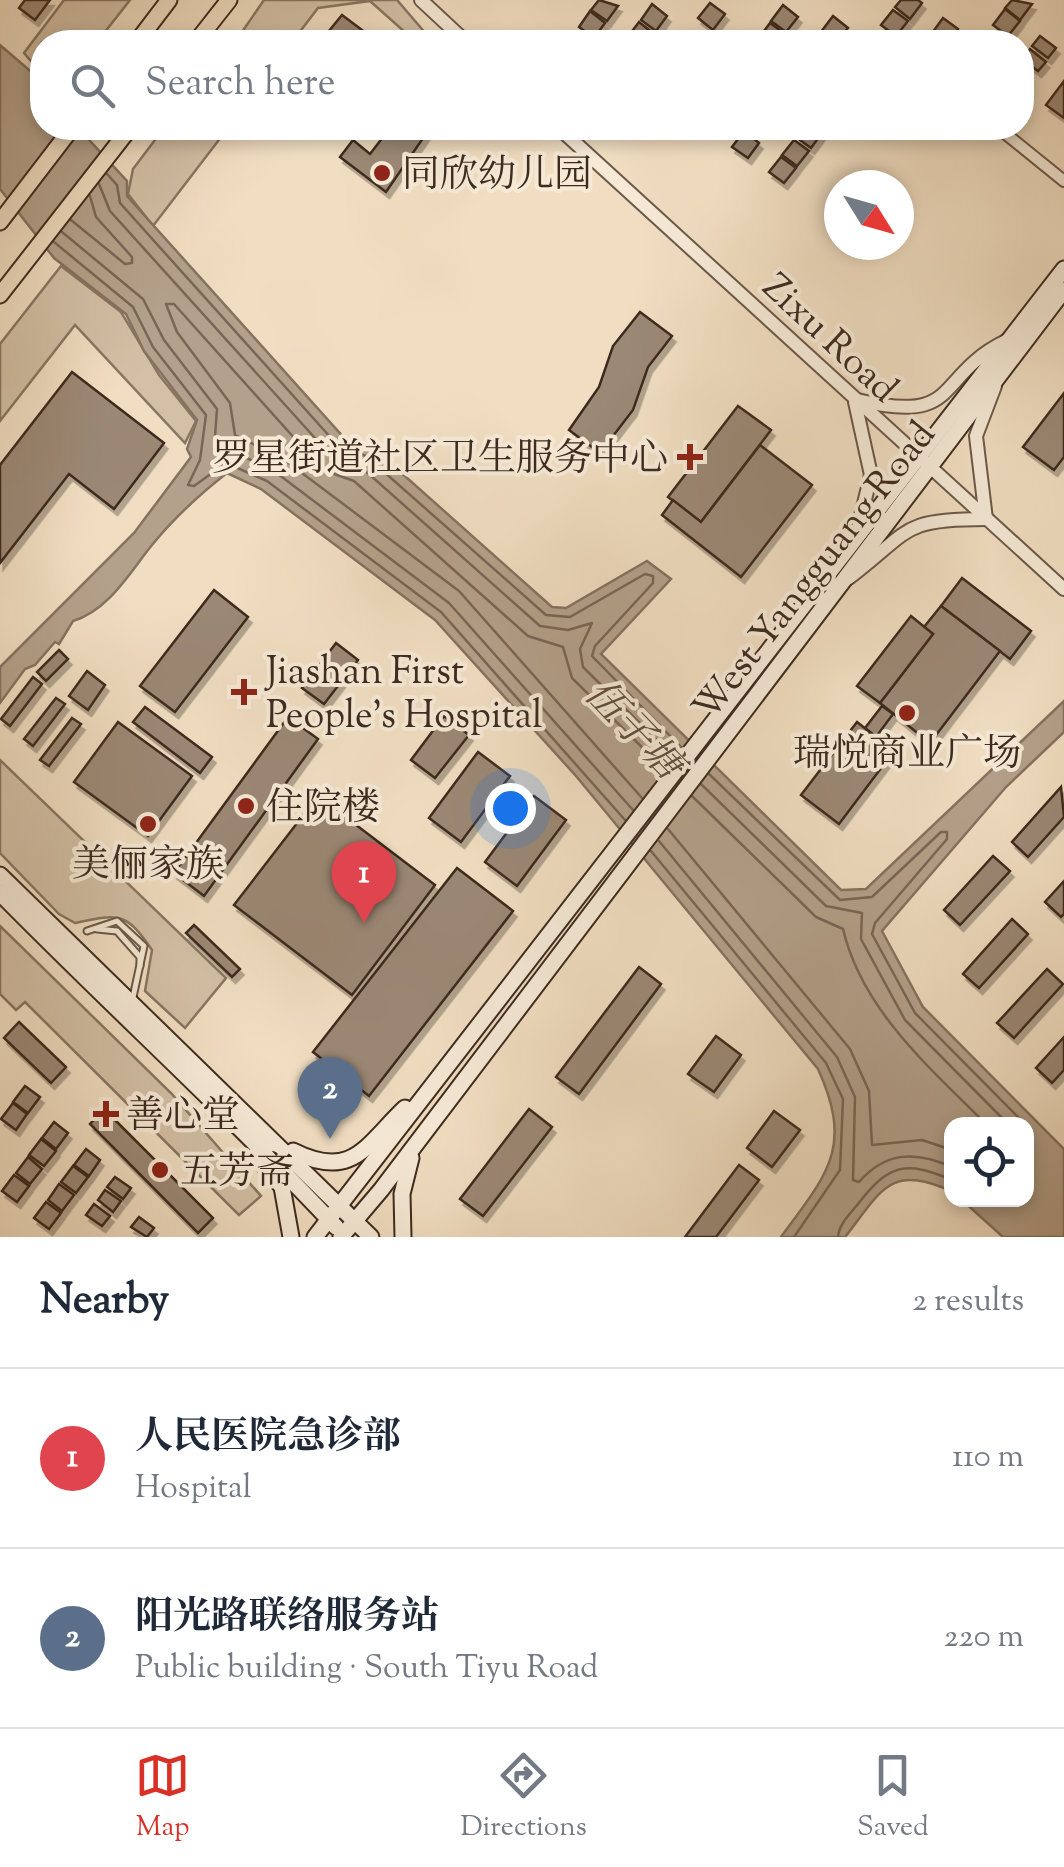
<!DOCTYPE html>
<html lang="en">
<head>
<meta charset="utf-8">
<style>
	body { margin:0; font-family:"Sorts Mill Goudy","Noto Serif SC",serif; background:#f2f2f3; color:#1f2937 }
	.controls { position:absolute; right:30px; bottom:30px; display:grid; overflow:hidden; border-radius:20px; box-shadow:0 5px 15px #0003 }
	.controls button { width:90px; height:90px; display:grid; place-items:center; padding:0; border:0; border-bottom:2px solid #e0e1e3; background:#fff; color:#1f2937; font:50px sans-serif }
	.compass { position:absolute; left:824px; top:170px; width:90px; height:90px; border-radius:50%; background:#fff; box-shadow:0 5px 15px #0003; rotate:127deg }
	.you { position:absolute; left:510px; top:808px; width:35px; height:35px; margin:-25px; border:8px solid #fff; border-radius:50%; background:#1a73e8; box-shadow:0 0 0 15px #1a73e833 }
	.badge { display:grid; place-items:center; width:65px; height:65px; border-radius:50%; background:#d93025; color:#fff; font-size:32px; font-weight:700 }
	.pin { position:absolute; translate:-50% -82px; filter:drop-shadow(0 2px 5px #0008) }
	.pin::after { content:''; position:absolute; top:52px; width:35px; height:30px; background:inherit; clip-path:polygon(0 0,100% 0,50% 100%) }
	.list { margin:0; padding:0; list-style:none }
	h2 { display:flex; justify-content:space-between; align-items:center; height:130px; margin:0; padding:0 40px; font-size:42px }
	h2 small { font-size:32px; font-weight:400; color:#747a83 }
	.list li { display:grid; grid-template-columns:65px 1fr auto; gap:30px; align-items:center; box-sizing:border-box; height:180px; padding:0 40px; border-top:2px solid #e0e1e3 }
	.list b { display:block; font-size:38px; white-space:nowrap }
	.list p { margin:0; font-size:32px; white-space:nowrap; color:#747a83 }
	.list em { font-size:32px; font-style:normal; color:#747a83 }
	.icon { flex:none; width:55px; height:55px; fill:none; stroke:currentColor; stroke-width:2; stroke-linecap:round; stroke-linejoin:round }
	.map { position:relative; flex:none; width:1064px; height:1237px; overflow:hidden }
	.search { position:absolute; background:#fff; box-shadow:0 5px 15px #0003; left:30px; right:30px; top:30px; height:110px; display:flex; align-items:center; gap:25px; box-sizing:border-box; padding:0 35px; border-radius:40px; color:#747a83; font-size:38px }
	.sheet { height:490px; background:#fff }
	nav { display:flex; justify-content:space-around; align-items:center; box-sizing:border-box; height:140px; border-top:2px solid #e0e1e3; background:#fff; font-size:28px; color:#747a83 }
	nav a { display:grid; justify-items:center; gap:5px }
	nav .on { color:#d93025 }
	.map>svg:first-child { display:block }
</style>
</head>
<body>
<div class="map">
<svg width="1064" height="1237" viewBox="0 0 1064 1237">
	<defs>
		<filter id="shadow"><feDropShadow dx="3.5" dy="6" stdDeviation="0" flood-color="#0004"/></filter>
	</defs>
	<rect width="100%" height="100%" fill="#f1dec2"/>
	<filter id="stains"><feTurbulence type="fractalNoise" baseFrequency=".002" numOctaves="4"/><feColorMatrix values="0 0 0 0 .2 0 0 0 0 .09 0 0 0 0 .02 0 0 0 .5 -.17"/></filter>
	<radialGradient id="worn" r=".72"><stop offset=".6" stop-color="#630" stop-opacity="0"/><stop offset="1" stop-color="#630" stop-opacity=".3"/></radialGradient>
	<!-- green -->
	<g fill="#d3c0a6" stroke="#887662" stroke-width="2.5">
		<polygon points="64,0 130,0 97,42 42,42 42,74 24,53"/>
		<polygon points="264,0 397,0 433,42 416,42 370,1 318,8 292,42 235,42"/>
		<polygon points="164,128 228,128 153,226 128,194 133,169"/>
		<polygon points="61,266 121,312 159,375 196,421 185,443 75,325 0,421 0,344"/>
		<path d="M0 760 226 978 185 1028 145 991 152 950C126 911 118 914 75 923L59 914 0 853Z"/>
		<polygon points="0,926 171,1093 261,1196 239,1215 25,1002 16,1010 0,994"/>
	</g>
	<!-- water -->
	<path fill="#b4a18b" stroke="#857260" stroke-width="2.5" d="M0 45 42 81V128H78L127 181V196L347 441 370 445 552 607 566 608 647 561 671 579 601 654 841 890 866 889 1064 701V732L1006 787 882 931 923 1007 1064 1149V1237H1003L962 1200H1026V1124H952L951 1191C889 1164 882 1190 845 1237H781C827 1174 854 1148 818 1069L576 776 435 620 261 489 227 473C200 494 174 518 152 545 130 572 109 610 73 621L59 644 55 642 35 665 25 669 0 703V667L134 533 191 457 187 449 197 420 144 351 126 314 54 258 0 189Z"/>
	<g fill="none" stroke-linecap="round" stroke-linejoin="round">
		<!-- shore -->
		<g stroke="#796655" stroke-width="2.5">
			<polyline points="107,174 117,185 120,203 340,448 366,456 546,615 570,617 645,574 653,576 653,583 595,646 592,656 681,747"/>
			<polyline points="99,184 110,211 333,458 361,467 540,626 568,630 592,623 580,649 583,667 674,757"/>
			<polyline points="71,220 125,264 132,263 132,257 96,217 90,196"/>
			<polyline points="62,232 143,299 164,340 217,409 214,450 234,452 274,471 449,603 633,810"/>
			<polyline points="54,242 133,307 153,347 206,415 200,460 188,485 194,486 226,463 267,481 441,612 625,820"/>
			<polyline points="709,774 840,900 872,897 941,832 947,832 947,839 875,923 872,934 915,1013 1025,1124"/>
			<polyline points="701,784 826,906 862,913 861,939 905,1020 1008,1124"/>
			<path d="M692 796 816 917 843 929C862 1010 930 1068 986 1124"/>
			<polyline points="642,798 459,591 282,458 235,435 230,403 177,332 166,304 174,304 323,470 354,481 528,636 563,647 572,678 664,769"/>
			<polyline points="668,829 850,1049 869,1091 872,1145 922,1140 952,1150"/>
			<path d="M659 841 837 1057 855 1097 853 1180 859 1182C886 1151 916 1151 952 1167"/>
			<polyline points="651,851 826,1063 843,1099 840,1170 794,1237"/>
			<path d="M838 1237C839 1224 850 1214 858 1204 889 1164 905 1160 952 1180"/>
		</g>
	</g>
	<!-- building -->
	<g fill="#9b8874" stroke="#3e2b1f" stroke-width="2.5" filter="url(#shadow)">
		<polygon points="25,0 50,0 35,20 19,8"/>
		<polygon points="599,0 618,6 607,21 591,10"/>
		<polygon points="901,0 918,0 922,3 910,19 895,7"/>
		<polygon points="1012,0 1032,4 1020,20 1005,8"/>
		<polygon points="710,3 725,14 713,30 698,18"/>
		<polygon points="652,4 667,16 656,31 641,20"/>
		<polygon points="783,5 798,17 786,32 771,21"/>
		<polygon points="1005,9 1020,21 1008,36 993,25"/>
		<polygon points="893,10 908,21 896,36 881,25"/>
		<polygon points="590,11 605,23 594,38 579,27"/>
		<polygon points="342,15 378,42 320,42"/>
		<polygon points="833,16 848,28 836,42 821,32"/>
		<polygon points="943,18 958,29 948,42 932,33"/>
		<polygon points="639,22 654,34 647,42 627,38"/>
		<polygon points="770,23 785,34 779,42 759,38"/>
		<polygon points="1040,36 1056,48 1048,58 1032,46"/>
		<polygon points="1030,49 1046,62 1038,71 1022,59"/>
		<polygon points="1064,81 1064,118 1046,105"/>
		<polygon points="390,128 430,128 386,192 340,157 353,140 370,154"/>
		<polygon points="803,128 822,133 811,148 796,137"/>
		<polygon points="744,131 759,143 748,158 732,147"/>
		<polygon points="794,140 809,151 797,166 782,155"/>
		<polygon points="781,157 796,168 784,183 769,172"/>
		<polygon points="640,312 672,336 648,367 633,410 600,453 569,430 599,387 613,346"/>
		<polygon points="72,372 164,443 114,509 69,474 0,563 0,465"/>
		<polygon points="1064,393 1064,457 1054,470 1023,447"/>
		<polygon points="738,406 771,430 701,522 668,497"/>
		<polygon points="760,445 812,485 741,577 662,515 673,500 701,522"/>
		<polygon points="962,578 1031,631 1010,659 941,606"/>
		<polygon points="214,590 248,617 175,712 140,686"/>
		<polygon points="941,606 1000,651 930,743 880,703 933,634 924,627"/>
		<polygon points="911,616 933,634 880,703 857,686"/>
		<polygon points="336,643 358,660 324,704 302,688"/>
		<polygon points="59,650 68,659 46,681 37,672"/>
		<polygon points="87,671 105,685 88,710 69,696"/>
		<polygon points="33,677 42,684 10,726 1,719"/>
		<polygon points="56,698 65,704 33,746 24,739"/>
		<polygon points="882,706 893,714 876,737 865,728"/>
		<polygon points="145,707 212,757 200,773 133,722"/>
		<polygon points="444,716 469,735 435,778 411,760"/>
		<polygon points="288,717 318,739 204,896 174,873"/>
		<polygon points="72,718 81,724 49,766 40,760"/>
		<polygon points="118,722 192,776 148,836 74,782"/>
		<polygon points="857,722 894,751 839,824 801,795"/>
		<polygon points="478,752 510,776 461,842 429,818"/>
		<polygon points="1061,787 1064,817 1028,857 1012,842"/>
		<polygon points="318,796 435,885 352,995 234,905"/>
		<polygon points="534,796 566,820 517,886 485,862"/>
		<polygon points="993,856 1010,871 960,925 944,910"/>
		<polygon points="457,868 513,911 369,1096 313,1052"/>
		<polygon points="1064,881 1064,914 1061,917 1045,902"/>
		<polygon points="1012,919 1028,934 979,988 963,974"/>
		<polygon points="194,925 240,969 232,977 186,933"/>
		<polygon points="639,967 661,984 579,1094 556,1077"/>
		<polygon points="1047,969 1063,984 1014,1038 997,1023"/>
		<polygon points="19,1022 66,1067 51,1083 4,1038"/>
		<polygon points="716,1036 741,1055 714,1092 688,1074"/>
		<polygon points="1064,1037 1064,1070 1052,1083 1036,1068"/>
		<polygon points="25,1086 40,1097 28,1113 13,1102"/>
		<polygon points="13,1103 27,1114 16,1130 1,1119"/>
		<polygon points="104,1109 213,1218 198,1233 90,1124"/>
		<polygon points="529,1109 552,1127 483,1216 460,1199"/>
		<polygon points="774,1111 800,1130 772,1167 747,1148"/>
		<polygon points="54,1122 68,1133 56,1149 42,1138"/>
		<polygon points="41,1139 56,1151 44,1166 29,1155"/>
		<polygon points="86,1149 100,1160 89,1176 74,1165"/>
		<polygon points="28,1157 42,1169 30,1184 16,1173"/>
		<polygon points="739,1165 759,1180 716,1237 685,1237"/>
		<polygon points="73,1166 88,1177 76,1193 61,1182"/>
		<polygon points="14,1175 29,1186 17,1202 2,1191"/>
		<polygon points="115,1177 131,1188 123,1199 107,1187"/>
		<polygon points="59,1184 74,1195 62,1211 48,1200"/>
		<polygon points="105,1190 121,1201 113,1212 98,1200"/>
		<polygon points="46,1202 61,1213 49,1229 34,1218"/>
		<polygon points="94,1204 110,1216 102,1226 86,1215"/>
		<polygon points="139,1217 154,1228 147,1237 131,1227"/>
	</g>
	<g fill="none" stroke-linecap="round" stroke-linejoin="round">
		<!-- service casing -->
		<g stroke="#6b5848" stroke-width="9">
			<g id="service">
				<polyline points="97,929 117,931 140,957 140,966"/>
				<polyline points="87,931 117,921 144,946 132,1002"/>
			</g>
		</g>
		<!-- minor casing -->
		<g stroke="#6b5848" stroke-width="14">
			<polyline id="minor" points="1001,130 1064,181"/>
		</g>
		<!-- tertiary casing -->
		<g stroke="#6b5848" stroke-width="16">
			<g id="tertiary">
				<polyline points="421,0 466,42"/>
				<polyline points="559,128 1064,589"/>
				<path d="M857 400C963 425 933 377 1006 341"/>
				<polyline points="855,402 871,475 857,532"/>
				<polyline points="986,519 976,436 995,386"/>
				<path d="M849 578C912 530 900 519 986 519"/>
			</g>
		</g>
		<!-- secondary casing -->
		<g stroke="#3e2b1f" stroke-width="19">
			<g id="secondary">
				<polyline points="0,875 371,1237"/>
				<path d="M0 893C111 1006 228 1112 336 1227"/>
				<path d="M293 1151C353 1181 366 1145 405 1108"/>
				<polyline points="257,1157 282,1187 291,1237"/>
				<polyline points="315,1237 1064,269"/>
				<polyline points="341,1237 381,1190 1064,290"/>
				<polyline points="403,1237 402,1194 411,1158"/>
			</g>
		</g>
		<!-- primary casing -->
		<g stroke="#3e2b1f" stroke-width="19">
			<g id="primary">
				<polyline points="137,42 169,0"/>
				<polyline points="196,42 229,0"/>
				<polyline points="0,222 72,128"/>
				<polyline points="0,295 130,128"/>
			</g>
		</g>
		<!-- service -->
		<use href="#service" stroke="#f6ead7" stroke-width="5"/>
		<!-- minor -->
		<use href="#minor" stroke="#f6ead7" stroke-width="10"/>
		<!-- tertiary -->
		<use href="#tertiary" stroke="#f6ead7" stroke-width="12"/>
		<!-- secondary -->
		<use href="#secondary" stroke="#f6ead7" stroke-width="15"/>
		<!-- primary -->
		<use href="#primary" stroke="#f1dec2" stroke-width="15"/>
	</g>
	<!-- markers -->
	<g fill="#8f2418" stroke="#f6ead7" stroke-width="4">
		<circle cx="382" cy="173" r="10"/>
		<path d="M685 442h10v10h10v10h-10v10h-10v-10h-10v-10h10z"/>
		<path d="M239 677h10v10h10v10h-10v10h-10v-10h-10v-10h10z"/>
		<circle cx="907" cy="713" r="10"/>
		<circle cx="246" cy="806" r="10"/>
		<circle cx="148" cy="824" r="10"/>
		<path d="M101 1099h10v10h10v10h-10v10h-10v-10h-10v-10h10z"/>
		<circle cx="160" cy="1170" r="10"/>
	</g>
	<g text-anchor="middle" stroke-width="8" stroke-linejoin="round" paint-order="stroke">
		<!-- poi labels -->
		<g font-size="38" fill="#3e2b1f" stroke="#f6ead7" text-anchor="start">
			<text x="402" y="186">同欣幼儿园</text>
			<text x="668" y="470" text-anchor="end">罗星街道社区卫生服务中心</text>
			<text x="266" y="683">Jiashan First<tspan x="266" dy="44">People's Hospital</tspan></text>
			<text x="907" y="765" text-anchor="middle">瑞悦商业广场</text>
			<text x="266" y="819">住院楼</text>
			<text x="148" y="876" text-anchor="middle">美俪家族</text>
			<text x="126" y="1127">善心堂</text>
			<text x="180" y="1183">五芳斋</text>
		</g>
		<!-- street labels -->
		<g font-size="38" fill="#3e2b1f" stroke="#f6ead7">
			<text transform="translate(831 337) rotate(43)" y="13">Zixu Road</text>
			<text transform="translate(813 570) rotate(-52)" y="13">West Yangguang Road</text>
		</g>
		<!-- water labels -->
		<g font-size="40" font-style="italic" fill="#614e3f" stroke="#f6ead7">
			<text transform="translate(635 728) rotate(46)" y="14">伍子塘</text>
		</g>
	</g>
	<rect width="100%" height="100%" filter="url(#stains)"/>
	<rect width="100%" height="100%" fill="url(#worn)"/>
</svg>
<div class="controls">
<button><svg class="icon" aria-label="locate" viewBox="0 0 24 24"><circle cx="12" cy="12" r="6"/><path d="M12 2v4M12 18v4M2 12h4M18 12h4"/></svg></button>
</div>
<svg class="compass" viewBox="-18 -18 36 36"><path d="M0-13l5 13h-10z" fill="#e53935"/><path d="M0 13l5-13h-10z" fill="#747a83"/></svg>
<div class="you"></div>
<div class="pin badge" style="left:364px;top:923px;background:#e0444e">1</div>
<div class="pin badge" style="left:330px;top:1139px;background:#5c6f8a">2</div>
<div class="search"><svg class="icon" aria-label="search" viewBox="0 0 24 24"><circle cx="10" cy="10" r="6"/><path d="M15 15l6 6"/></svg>Search here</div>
</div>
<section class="sheet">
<h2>Nearby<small>2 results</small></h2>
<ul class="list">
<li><span class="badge" style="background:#e0444e">1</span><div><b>人民医院急诊部</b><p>Hospital</p></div><em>110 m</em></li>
<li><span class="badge" style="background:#5c6f8a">2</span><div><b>阳光路联络服务站</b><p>Public building · South Tiyu Road</p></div><em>220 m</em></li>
</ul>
</section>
<nav>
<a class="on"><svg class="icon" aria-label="map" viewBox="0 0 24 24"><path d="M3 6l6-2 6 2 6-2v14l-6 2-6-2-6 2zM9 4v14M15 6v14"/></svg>Map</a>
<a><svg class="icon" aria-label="directions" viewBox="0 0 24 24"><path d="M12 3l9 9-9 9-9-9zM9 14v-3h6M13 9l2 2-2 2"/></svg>Directions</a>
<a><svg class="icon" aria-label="saved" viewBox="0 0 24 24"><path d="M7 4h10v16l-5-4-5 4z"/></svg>Saved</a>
</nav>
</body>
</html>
